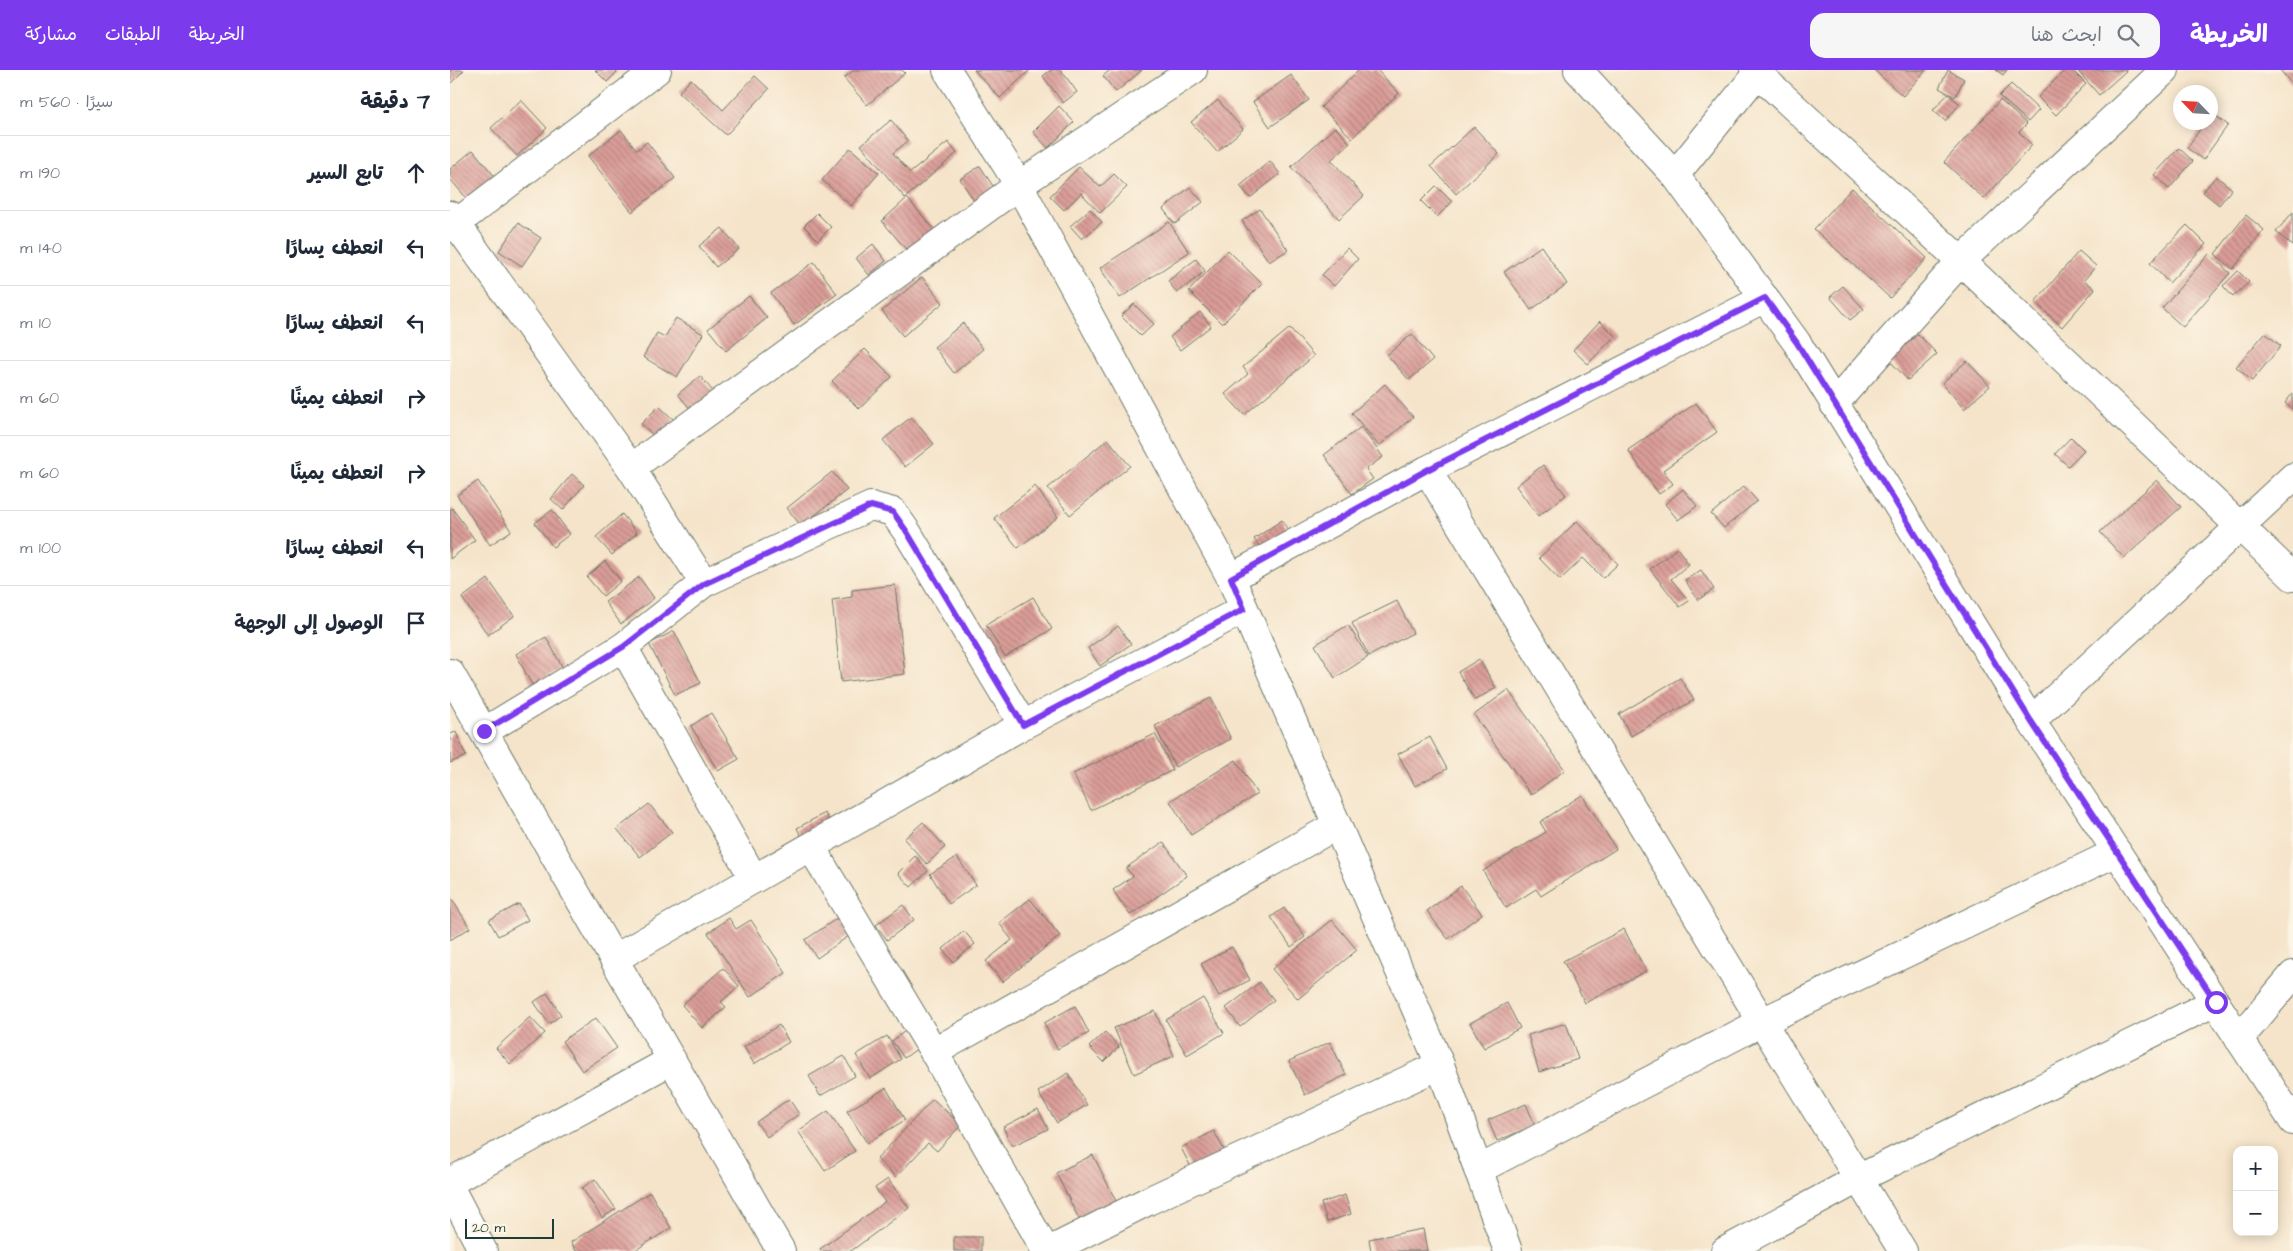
<!DOCTYPE html>
<html lang="ar">
<head>
<meta charset="utf-8">
<style>
	body { margin:0; font-family:"Architects Daughter","Playpen Sans Arabic",sans-serif; background:#f6f6f7; color:#1f2937; direction:rtl }
	.controls { position:absolute; right:15px; bottom:15px; display:grid; overflow:hidden; border-radius:10px; box-shadow:0 2px 12px #0003 }
	.controls button { width:45px; height:45px; display:grid; place-items:center; padding:0; border:0; border-bottom:1px solid #e0e1e3; background:#fff; color:#1f2937; font:25px sans-serif }
	.compass { position:absolute; left:1723px; top:15px; width:45px; height:45px; border-radius:50%; background:#fff; box-shadow:0 2px 12px #0003; rotate:295deg }
	.scale { position:absolute; left:15px; bottom:12px; width:89px; box-sizing:border-box; padding-left:5px; border:2px solid #1f3d34; border-top:0; font-size:14px; line-height:18px; white-space:nowrap; color:#1f3d34; -webkit-text-stroke:4px #fcf5e5; paint-order:stroke }
	.stop { position:absolute; width:15px; height:15px; margin:-11px; border:4px solid #7c3aed; border-radius:50%; background:#fff }
	.stop.end { background:#7c3aed; border-color:#fff; box-shadow:0 1px 5px #0008 }
	.list { margin:0; padding:0; list-style:none }
	h2 { display:flex; justify-content:space-between; align-items:center; height:65px; margin:0; padding:0 20px; font-size:21px }
	h2 small { font-size:16px; font-weight:400; color:#747a83 }
	.list li { display:grid; grid-template-columns:32px 1fr auto; gap:15px; align-items:center; box-sizing:border-box; height:75px; padding:0 20px; border-top:1px solid #e0e1e3 }
	.list b { display:block; font-size:19px; white-space:nowrap }
	.list em { font-size:16px; font-style:normal; color:#747a83 }
	.icon { flex:none; width:28px; height:28px; fill:none; stroke:currentColor; stroke-width:2; stroke-linecap:round; stroke-linejoin:round }
	.map { position:relative; flex:none; width:1843px; height:1181px; overflow:hidden; direction:ltr }
	header { display:flex; align-items:center; gap:30px; box-sizing:border-box; height:70px; padding:0 25px; background:#7c3aed; color:#fff }
	header strong { font-size:24px }
	nav { display:flex; gap:28px; margin-inline-start:auto; font-size:18px }
	.search { width:350px; height:45px; background:#f6f6f7; display:flex; align-items:center; gap:12px; box-sizing:border-box; padding:0 18px; border-radius:15px; color:#747a83; font-size:19px }
	main { display:flex }
	aside { flex:1; background:#fff }
	.map>svg:first-child { display:block }
</style>
</head>
<body>
<header>
<strong>الخريطة</strong>
<div class="search"><svg class="icon" aria-label="search" viewBox="0 0 24 24"><circle cx="10" cy="10" r="6"/><path d="M15 15l6 6"/></svg>ابحث هنا</div>
<nav><a>الخريطة</a><a>الطبقات</a><a>مشاركة</a></nav>
</header>
<main>
<div class="map">
<svg width="1843" height="1181" viewBox="0 0 1843 1181">
	<defs>
		<pattern id="building-back-hatch" width="6" height="6" patternUnits="userSpaceOnUse" patternTransform="scale(1.25)"><rect width="6" height="6" fill="#db9d98"/><path d="M-1 5l2 2M0 0l6 6M5-1l2 2" fill="none" stroke="#b1817d"/></pattern>
	</defs>
	<rect width="100%" height="100%" fill="#fcf5e5"/>
	<filter id="ink" filterUnits="userSpaceOnUse"><feTurbulence type="fractalNoise" baseFrequency=".02" numOctaves="2"/><feDisplacementMap in="SourceGraphic" scale="10" xChannelSelector="R" yChannelSelector="G"/><feConvolveMatrix kernelMatrix="1 2 1 2 8 2 1 2 1" color-interpolation-filters="sRGB"/></filter>
	<filter id="wash" filterUnits="userSpaceOnUse"><feTurbulence type="fractalNoise" baseFrequency=".0096" numOctaves="4" result="noise"/><feDisplacementMap in="SourceGraphic" scale="20" xChannelSelector="R" yChannelSelector="G"/><feGaussianBlur stdDeviation="1.12" result="paint"/><feColorMatrix in="noise" values="0 0 0 0 0 0 0 0 0 0 0 0 0 0 0 0 0 1.4 0 .05"/><feComposite in="paint" operator="in"/></filter>
	<g filter="url(#wash)">
		<rect width="100%" height="100%" fill="#f5e4ca"/>
		<g id="blocks">
			<!-- building -->
			<g fill="url(#building-back-hatch)">
				<polygon points="0,0 14,0 0,14"/>
				<polygon points="145,0 169,0 157,12"/>
				<polygon points="404,0 452,0 455,3 417,35 394,8"/>
				<polygon points="524,0 580,0 550,28"/>
				<polygon points="601,0 611,0 627,22 613,33 593,6"/>
				<polygon points="660,0 692,0 666,22 653,6"/>
				<polygon points="909,0 927,0 949,23 902,68 871,37"/>
				<polygon points="1424,0 1476,0 1453,26"/>
				<polygon points="1498,0 1514,9 1505,27 1489,18"/>
				<polygon points="1546,0 1557,0 1553,5"/>
				<polygon points="1615,0 1622,0 1636,14 1606,45 1588,27"/>
				<polygon points="1627,0 1677,0 1649,25"/>
				<polygon points="1830,0 1843,0 1843,15"/>
				<polygon points="841,5 859,30 820,57 803,32"/>
				<polygon points="305,6 319,19 276,65 229,22 241,9 273,40"/>
				<polygon points="1561,14 1589,40 1578,52 1549,26"/>
				<polygon points="1498,24 1510,34 1495,51 1483,40"/>
				<polygon points="71,30 97,58 67,86 41,58"/>
				<polygon points="768,30 793,59 767,82 741,52"/>
				<polygon points="1550,30 1577,54 1569,62 1582,75 1534,129 1494,92"/>
				<polygon points="609,36 624,52 598,78 583,62"/>
				<polygon points="1762,43 1778,55 1753,90 1737,78 1755,52 1760,52"/>
				<polygon points="441,50 458,71 443,83 460,103 498,72 507,83 455,128 411,75"/>
				<polygon points="885,57 900,73 881,90 914,126 889,149 841,97"/>
				<polygon points="1024,57 1049,84 1006,124 981,96"/>
				<polygon points="171,60 187,80 197,72 225,108 182,142 138,86"/>
				<polygon points="400,78 429,103 401,136 372,110"/>
				<polygon points="1729,78 1743,91 1719,119 1704,105"/>
				<polygon points="23,80 46,108 19,131 0,109 0,99"/>
				<polygon points="820,91 830,104 800,128 790,116"/>
				<polygon points="530,96 548,124 528,137 510,109"/>
				<polygon points="629,97 650,117 664,104 677,117 650,143 631,123 614,140 600,126"/>
				<polygon points="1766,106 1782,119 1769,135 1753,122"/>
				<polygon points="986,116 1002,132 987,147 971,131"/>
				<polygon points="740,117 753,132 725,154 713,139"/>
				<polygon points="1402,118 1477,188 1440,228 1364,159"/>
				<polygon points="457,128 486,161 460,184 432,151"/>
				<polygon points="640,139 652,152 632,169 620,156"/>
				<polygon points="810,139 838,180 819,192 792,151"/>
				<polygon points="1843,142 1843,176 1826,162"/>
				<polygon points="367,143 381,157 368,170 354,156"/>
				<polygon points="1796,145 1814,160 1783,199 1765,184"/>
				<polygon points="719,152 739,182 670,228 650,198"/>
				<polygon points="68,153 91,168 72,196 49,181"/>
				<polygon points="1737,155 1756,174 1719,213 1700,193"/>
				<polygon points="272,158 289,179 266,197 249,176"/>
				<polygon points="423,174 436,191 419,205 406,188"/>
				<polygon points="1091,176 1117,214 1081,240 1054,202"/>
				<polygon points="897,178 908,189 884,216 872,205"/>
				<polygon points="778,180 812,214 772,254 739,221"/>
				<polygon points="1629,181 1646,196 1634,210 1645,219 1612,257 1585,232"/>
				<polygon points="1759,184 1780,203 1733,257 1712,238"/>
				<polygon points="746,189 755,201 727,223 718,211"/>
				<polygon points="364,192 387,224 344,255 321,223"/>
				<polygon points="1788,201 1799,212 1783,227 1773,216"/>
				<polygon points="472,207 493,233 453,266 432,241"/>
				<polygon points="1393,216 1414,239 1400,250 1380,227"/>
				<polygon points="299,226 317,248 276,281 258,259"/>
				<polygon points="684,234 704,254 691,266 671,246"/>
				<polygon points="750,242 761,256 730,280 720,267"/>
				<polygon points="226,248 253,264 227,307 193,287 207,263 215,267"/>
				<polygon points="1150,251 1165,266 1138,294 1123,280"/>
				<polygon points="513,253 533,279 504,303 484,277"/>
				<polygon points="840,258 864,286 794,345 775,324 798,304 793,297"/>
				<polygon points="1815,263 1831,276 1802,311 1786,297"/>
				<polygon points="962,264 983,290 959,310 937,285"/>
				<polygon points="1468,264 1487,284 1458,310 1439,290"/>
				<polygon points="415,279 442,307 409,339 382,311"/>
				<polygon points="1517,291 1540,316 1514,339 1492,313"/>
				<polygon points="250,306 268,327 246,346 228,324"/>
				<polygon points="935,314 963,347 929,376 902,343"/>
				<polygon points="1843,323 1843,340 1835,333"/>
				<polygon points="1246,333 1267,362 1213,400 1223,414 1209,424 1178,380"/>
				<polygon points="209,336 225,351 207,369 191,354"/>
				<polygon points="461,347 484,374 455,397 433,370"/>
				<polygon points="911,357 933,387 916,399 923,409 902,424 874,385"/>
				<polygon points="1621,367 1634,380 1618,396 1605,384"/>
				<polygon points="658,369 680,396 620,445 598,418"/>
				<polygon points="1093,395 1116,425 1088,446 1066,416"/>
				<polygon points="382,402 397,420 351,456 337,438"/>
				<polygon points="122,404 134,415 113,440 101,429"/>
				<polygon points="1707,410 1731,437 1674,488 1650,462"/>
				<polygon points="28,411 61,461 40,475 7,425"/>
				<polygon points="585,416 608,447 568,478 544,448"/>
				<polygon points="1294,416 1307,431 1274,458 1261,444"/>
				<polygon points="1233,419 1247,436 1228,450 1215,434"/>
				<polygon points="2,438 25,470 0,489 0,440"/>
				<polygon points="102,440 120,464 103,477 85,453"/>
				<polygon points="172,444 187,463 162,485 146,467"/>
				<polygon points="832,450 844,469 817,487 804,469"/>
				<polygon points="1127,451 1168,494 1153,508 1133,488 1110,510 1089,488"/>
				<polygon points="1227,478 1239,494 1221,509 1239,531 1230,537 1200,499"/>
				<polygon points="155,491 171,511 153,526 137,507"/>
				<polygon points="1251,500 1264,519 1248,530 1235,510"/>
				<polygon points="189,507 204,528 171,554 155,532"/>
				<polygon points="38,509 64,546 38,565 12,528"/>
				<polygon points="445,515 455,604 391,612 382,530 402,527 402,520"/>
				<polygon points="583,527 602,559 555,587 536,555"/>
				<polygon points="947,531 963,563 919,586 902,553"/>
				<polygon points="898,555 918,587 885,608 865,575"/>
				<polygon points="668,556 681,574 650,596 638,578"/>
				<polygon points="224,561 251,613 225,625 199,574"/>
				<polygon points="96,567 113,598 82,615 66,584"/>
				<polygon points="1029,589 1046,618 1025,630 1008,602"/>
				<polygon points="1230,608 1244,630 1181,666 1169,644"/>
				<polygon points="1058,620 1115,700 1081,725 1024,645"/>
				<polygon points="761,628 781,669 725,697 705,656"/>
				<polygon points="261,643 289,689 268,701 241,656"/>
				<polygon points="6,662 16,686 0,693 0,664"/>
				<polygon points="705,664 723,700 641,740 623,704"/>
				<polygon points="980,667 997,699 965,716 948,684"/>
				<polygon points="786,690 807,724 741,765 720,731"/>
				<polygon points="1132,725 1166,779 1091,826 1086,819 1056,838 1033,801 1096,762 1090,752"/>
				<polygon points="199,734 222,762 190,787 167,759"/>
				<polygon points="375,743 381,755 353,770 347,758"/>
				<polygon points="473,752 495,777 477,794 454,769"/>
				<polygon points="713,772 737,806 680,845 663,820 683,806 676,798"/>
				<polygon points="465,786 478,801 461,817 448,803"/>
				<polygon points="507,787 526,815 499,834 480,804"/>
				<polygon points="1011,816 1032,844 998,869 977,841"/>
				<polygon points="2,829 20,858 0,870 0,830"/>
				<polygon points="580,829 610,866 552,912 536,891 562,870 549,853"/>
				<polygon points="69,834 78,850 48,866 39,850"/>
				<polygon points="453,835 464,850 437,870 426,855"/>
				<polygon points="834,838 855,867 841,877 821,847"/>
				<polygon points="392,845 403,863 367,888 355,870"/>
				<polygon points="279,848 286,859 301,850 336,903 300,927 258,863"/>
				<polygon points="882,850 907,880 848,929 822,899"/>
				<polygon points="1174,859 1196,901 1135,933 1113,891"/>
				<polygon points="514,861 525,874 503,892 493,879"/>
				<polygon points="782,877 800,910 769,926 751,894"/>
				<polygon points="273,898 289,916 271,932 276,937 252,958 232,935"/>
				<polygon points="810,912 824,930 790,957 776,938"/>
				<polygon points="97,923 111,945 99,954 84,932"/>
				<polygon points="753,928 774,963 737,985 716,950"/>
				<polygon points="1057,933 1070,958 1034,978 1020,953"/>
				<polygon points="625,936 639,963 607,979 594,953"/>
				<polygon points="705,941 724,986 684,1004 664,958"/>
				<polygon points="80,947 95,963 60,994 46,978"/>
				<polygon points="146,948 167,978 132,1001 112,971"/>
				<polygon points="1116,953 1128,989 1089,1002 1078,965"/>
				<polygon points="329,955 339,972 304,994 294,977"/>
				<polygon points="459,958 471,976 454,988 442,971"/>
				<polygon points="655,962 669,977 654,992 639,977"/>
				<polygon points="437,966 451,989 420,1009 406,985"/>
				<polygon points="880,972 896,1005 855,1025 839,991"/>
				<polygon points="394,986 405,1006 370,1026 359,1006"/>
				<polygon points="618,1003 637,1035 607,1053 588,1022"/>
				<polygon points="436,1018 455,1050 417,1073 397,1041"/>
				<polygon points="339,1029 349,1044 317,1067 306,1052"/>
				<polygon points="483,1029 511,1055 487,1081 478,1073 446,1107 427,1089"/>
				<polygon points="1076,1034 1085,1055 1047,1071 1038,1050"/>
				<polygon points="588,1039 598,1059 562,1076 553,1057"/>
				<polygon points="378,1041 405,1081 375,1101 348,1061"/>
				<polygon points="764,1061 775,1082 742,1099 731,1078"/>
				<polygon points="643,1085 668,1135 631,1153 606,1103"/>
				<polygon points="145,1109 166,1139 152,1148 132,1118"/>
				<polygon points="438,1109 459,1138 401,1181 372,1181 370,1179 435,1132 425,1118"/>
				<polygon points="200,1122 221,1158 184,1181 126,1181 121,1172"/>
				<polygon points="895,1125 901,1144 877,1152 871,1133"/>
				<polygon points="973,1159 977,1181 921,1181 919,1169"/>
				<rect x="504" y="1167" width="27" height="14"/>
			</g>
		</g>
	</g>
	<g filter="url(#ink)">
		<use href="#blocks" fill-opacity="0" stroke="#6a7768" stroke-width="1"/>
		<g fill="none" stroke-linecap="round" stroke-linejoin="round">
			<!-- minor casing -->
			<g stroke="#6a7768" stroke-width="30">
				<g id="minor">
					<polyline points="497,0 569,115 781,508 990,995 1058,1181"/>
					<polyline points="1304,0 1511,191 1843,507"/>
					<polyline points="1225,105 1310,0"/>
					<polyline points="0,145 181,398 254,513"/>
					<polyline points="0,158 207,0"/>
					<polyline points="1384,334 1511,191 1715,0"/>
					<polyline points="181,398 569,115 743,0"/>
					<polyline points="977,400 1312,952 1453,1181"/>
					<polyline points="781,508 977,400 1315,228"/>
					<polyline points="173,577 304,809"/>
					<polyline points="0,603 331,1181"/>
					<polyline points="1581,651 1843,407"/>
					<polyline points="35,661 173,577 254,513 421,436 443,442 457,462 573,655"/>
					<polyline points="361,777 484,982 596,1181"/>
					<polyline points="164,889 573,655 794,539"/>
					<polyline points="1789,969 1843,905"/>
					<polyline points="484,982 887,755"/>
					<polyline points="1028,1100 1312,952 1667,782"/>
					<polyline points="0,1112 222,990"/>
					<polyline points="0,1118 33,1181"/>
					<polyline points="599,1181 698,1131 990,995"/>
					<polyline points="1275,1181 1410,1108 1765,932"/>
				</g>
			</g>
			<!-- major casing -->
			<g stroke="#6a7768" stroke-width="30">
				<polyline id="major" points="1128,0 1225,105 1347,273 1581,651 1843,1051"/>
			</g>
			<!-- minor -->
			<use href="#minor" stroke="#fff" stroke-width="28"/>
			<!-- major -->
			<use href="#major" stroke="#fff" stroke-width="28"/>
		</g>
	</g>
	<g fill="none" stroke-linecap="round" stroke-linejoin="round" filter="url(#ink)">
		<!-- route -->
		<polyline stroke="#7c3aed" stroke-width="6" points="34,661 173,577 254,514 421,436 443,442 457,462 573,655 794,539 781,508 977,400 1315,228 1347,273 1581,651 1766,932"/>
	</g>
</svg>
<div class="controls">
<button>+</button>
<button>−</button>
</div>
<svg class="compass" viewBox="-18 -18 36 36"><path d="M0-13l5 13h-10z" fill="#e53935"/><path d="M0 13l5-13h-10z" fill="#747a83"/></svg>
<div class="scale">20 m</div>
<div class="stop" style="left:1766px;top:932px"></div>
<div class="stop end" style="left:34px;top:661px"></div>
</div>
<aside>
<h2>7 دقيقة<small>سيرًا · 560 m</small></h2>
<ul class="list">
<li><svg class="icon" aria-label="ahead" viewBox="0 0 24 24"><path d="M12 20V5M6 11l6-6 6 6"/></svg><div><b>تابع السير</b></div><em>190 m</em></li>
<li><svg class="icon" aria-label="left" viewBox="0 0 24 24"><path d="M17 20v-9H6M10 6l-5 5 5 5"/></svg><div><b>انعطف يسارًا</b></div><em>140 m</em></li>
<li><svg class="icon" aria-label="left" viewBox="0 0 24 24"><path d="M17 20v-9H6M10 6l-5 5 5 5"/></svg><div><b>انعطف يسارًا</b></div><em>10 m</em></li>
<li><svg class="icon" aria-label="right" viewBox="0 0 24 24"><path d="M7 20v-9h11M14 6l5 5-5 5"/></svg><div><b>انعطف يمينًا</b></div><em>60 m</em></li>
<li><svg class="icon" aria-label="right" viewBox="0 0 24 24"><path d="M7 20v-9h11M14 6l5 5-5 5"/></svg><div><b>انعطف يمينًا</b></div><em>60 m</em></li>
<li><svg class="icon" aria-label="left" viewBox="0 0 24 24"><path d="M17 20v-9H6M10 6l-5 5 5 5"/></svg><div><b>انعطف يسارًا</b></div><em>100 m</em></li>
<li><svg class="icon" aria-label="arrive" viewBox="0 0 24 24"><path d="M6 21V4h12l-3 4 3 4H6"/></svg><div><b>الوصول إلى الوجهة</b></div></li>
</ul>
</aside>
</main>
</body>
</html>
